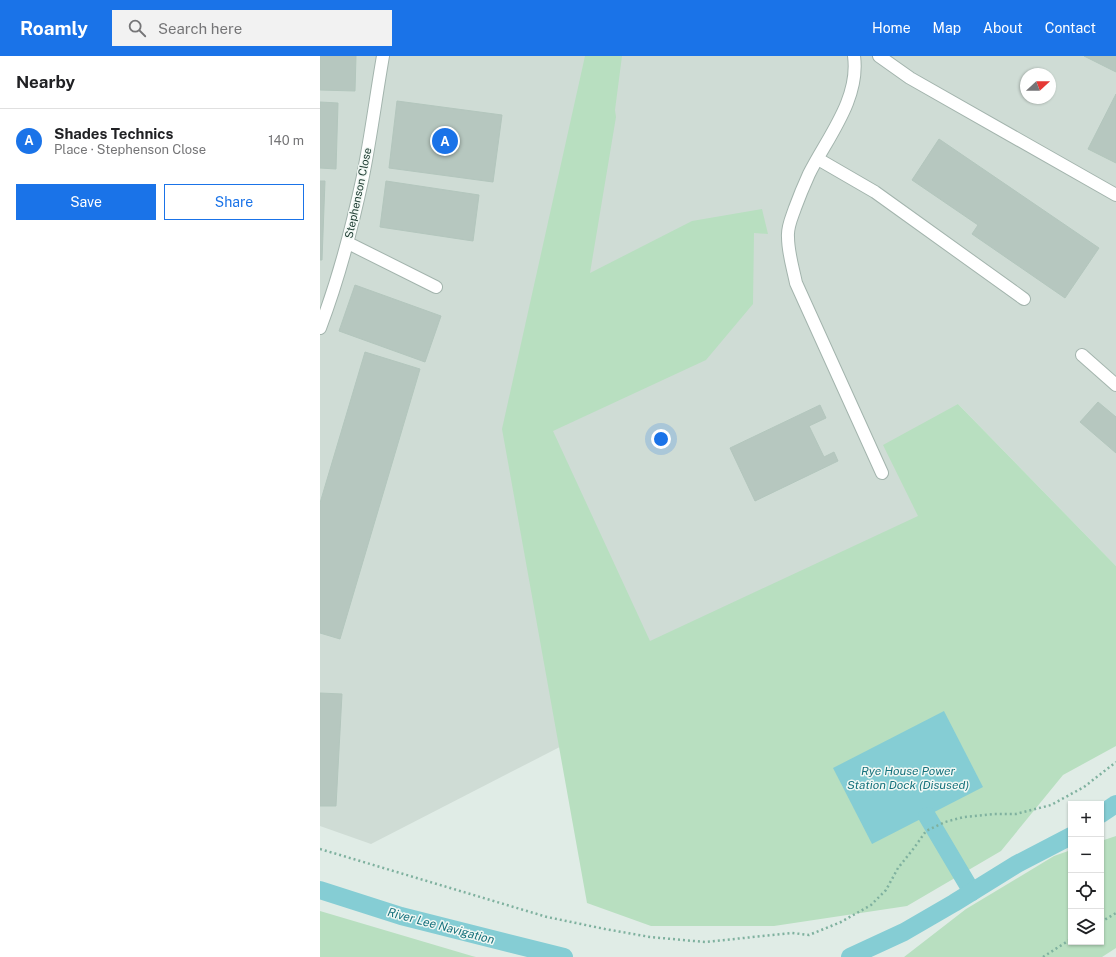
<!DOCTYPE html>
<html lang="en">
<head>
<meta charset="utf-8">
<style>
	body { margin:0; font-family:"Public Sans",sans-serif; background:#f2f2f2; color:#202124 }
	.controls { position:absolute; right:12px; bottom:12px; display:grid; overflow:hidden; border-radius:0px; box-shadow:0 1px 3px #0004 }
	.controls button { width:36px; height:36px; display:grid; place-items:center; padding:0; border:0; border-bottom:1px solid #e0e0e0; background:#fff; color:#202124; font:20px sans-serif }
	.compass { position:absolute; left:700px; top:12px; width:36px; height:36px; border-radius:50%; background:#fff; box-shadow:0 1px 3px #0004; rotate:69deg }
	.you { position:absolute; left:341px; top:383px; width:14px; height:14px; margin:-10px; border:3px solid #fff; border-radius:50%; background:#1a73e8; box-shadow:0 0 0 6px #1a73e833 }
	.badge { display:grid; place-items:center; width:26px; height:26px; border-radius:50%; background:#1a73e8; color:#fff; font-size:13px; font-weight:700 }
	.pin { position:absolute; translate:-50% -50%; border:2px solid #fff; box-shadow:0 1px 4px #0006 }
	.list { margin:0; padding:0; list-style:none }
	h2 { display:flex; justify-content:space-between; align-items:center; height:52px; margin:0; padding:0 16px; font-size:17px }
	h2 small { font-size:13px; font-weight:400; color:#757577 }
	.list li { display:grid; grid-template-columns:26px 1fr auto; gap:12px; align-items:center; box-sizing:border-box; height:64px; padding:0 16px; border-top:1px solid #e0e0e0 }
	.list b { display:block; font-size:15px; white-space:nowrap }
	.list p { margin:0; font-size:13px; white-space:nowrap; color:#757577 }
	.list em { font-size:13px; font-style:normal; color:#757577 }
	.actions { display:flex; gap:8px; padding:12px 16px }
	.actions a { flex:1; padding:9px 0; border:1px solid #1a73e8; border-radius:0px; text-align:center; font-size:14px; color:#1a73e8 }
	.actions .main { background:#1a73e8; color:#fff }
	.icon { flex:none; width:22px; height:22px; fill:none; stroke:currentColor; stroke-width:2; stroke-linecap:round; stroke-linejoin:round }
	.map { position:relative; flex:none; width:796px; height:901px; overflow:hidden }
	header { display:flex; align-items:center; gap:24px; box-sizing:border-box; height:56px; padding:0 20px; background:#1a73e8; color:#fff }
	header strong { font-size:19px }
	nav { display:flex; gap:22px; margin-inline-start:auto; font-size:14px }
	.search { width:280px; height:36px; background:#f2f2f2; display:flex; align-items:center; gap:10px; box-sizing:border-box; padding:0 14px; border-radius:0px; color:#757577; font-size:15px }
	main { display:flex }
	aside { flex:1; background:#fff }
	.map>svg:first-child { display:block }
</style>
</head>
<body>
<header>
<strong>Roamly</strong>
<div class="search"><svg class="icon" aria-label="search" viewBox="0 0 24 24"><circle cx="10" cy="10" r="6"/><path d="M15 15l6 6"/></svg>Search here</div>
<nav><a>Home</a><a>Map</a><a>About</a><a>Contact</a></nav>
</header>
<main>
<aside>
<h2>Nearby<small></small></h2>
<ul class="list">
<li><span class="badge">A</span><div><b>Shades Technics</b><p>Place · Stephenson Close</p></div><em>140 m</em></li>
</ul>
<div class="actions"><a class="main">Save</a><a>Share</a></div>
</aside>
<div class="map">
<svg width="796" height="901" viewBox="0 0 796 901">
	<rect width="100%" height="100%" fill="#e0ece6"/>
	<!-- built -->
	<path fill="#cfdcd5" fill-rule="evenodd" d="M0 0H796V510L638 348 629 491 51 788 0 770ZM706 18H730V42H706Z"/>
	<!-- green -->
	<g fill="#b8dfc0">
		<polygon points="265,0 302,0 295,54 296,61 270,217 372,165 442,153 448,178 434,177 433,248 386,304 233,375 330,585 598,460 563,389 638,348 796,510 796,690 743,719 681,795 587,850 454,870 331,870 267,847 182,373"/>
		<polygon points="796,780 796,892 782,901 584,901 646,853 734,800 751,794 751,886 781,886 781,785"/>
		<polygon points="0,855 152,900 156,901 0,901"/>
	</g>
	<!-- water -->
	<polygon fill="#85cdd4" points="624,655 663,731 552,788 513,712"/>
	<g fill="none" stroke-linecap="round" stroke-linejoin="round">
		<!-- canal -->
		<g stroke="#85cdd4" stroke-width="18">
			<polyline points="781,758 796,748"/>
			<polyline points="607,760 652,836"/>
			<polyline points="0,834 81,860 244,901"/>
			<polyline points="530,901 584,876 634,847 697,808 751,780"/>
		</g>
	</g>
	<!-- building -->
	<g fill="#b6c7bf" stroke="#b3c6bd">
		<polygon points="0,0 36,0 35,35 0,34"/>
		<polygon points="764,0 796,0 796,16"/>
		<polygon points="796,38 796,107 768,93"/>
		<polygon points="77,45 182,59 173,126 69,112"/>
		<polygon points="0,46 18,47 16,113 0,112"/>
		<polygon points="619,83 779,192 745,242 652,178 658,169 592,124"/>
		<polygon points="0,125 5,125 2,204 0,204"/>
		<polygon points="66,125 159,139 153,185 60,171"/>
		<polygon points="35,229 121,260 105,306 19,275"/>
		<polygon points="45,296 100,313 20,583 0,577 0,447"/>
		<polygon points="778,346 796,361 796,397 760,366"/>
		<polygon points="500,349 506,362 489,370 504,401 514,396 518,405 435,445 410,392"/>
		<polygon points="0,637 22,638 16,750 0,750"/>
	</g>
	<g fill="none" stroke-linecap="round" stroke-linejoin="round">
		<!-- minor casing -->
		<g stroke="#a3b4ad" stroke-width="14">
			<g id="minor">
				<path d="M534 0C540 43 507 82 489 118 484 129 479 141 475 152 472 161 467 171 468 181 468 197 473 212 476 227L562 417"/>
				<polyline points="559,0 590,22 796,139"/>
				<polyline points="498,103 555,136 704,243"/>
				<polyline points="28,187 116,231"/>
				<path d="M0 272C19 222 32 172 43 120 51 80 56 40 63 0"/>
				<polyline points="762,299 796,329"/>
			</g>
		</g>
		<!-- path -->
		<g stroke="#7fb19f" stroke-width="2.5" stroke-dasharray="2 3" stroke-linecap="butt">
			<polyline points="0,793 227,861 285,873 330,881 385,886 472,877 489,879 521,866 551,849 566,834 578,812 594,792 606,775 625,766 644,761 674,758 696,758 731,749 764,731 796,706"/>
			<polyline points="781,866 796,857"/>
			<polyline points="723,901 751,883"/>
		</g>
		<!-- minor -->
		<use href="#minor" stroke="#fff" stroke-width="12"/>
	</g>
	<g text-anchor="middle" stroke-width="3" stroke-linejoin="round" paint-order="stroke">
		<!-- street labels -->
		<g font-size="11" fill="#203e34" stroke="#f1f8f4">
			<text transform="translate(38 137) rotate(-78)" y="4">Stephenson Close</text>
		</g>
		<!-- water labels -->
		<g font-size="12" font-style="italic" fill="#17727d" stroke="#f1f8f4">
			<text x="588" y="719">Rye House Power<tspan x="588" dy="14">Station Dock (Disused)</tspan></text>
			<text transform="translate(121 870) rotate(15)" y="4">River Lee Navigation</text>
		</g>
	</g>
</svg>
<div class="controls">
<button>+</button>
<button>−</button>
<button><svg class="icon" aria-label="locate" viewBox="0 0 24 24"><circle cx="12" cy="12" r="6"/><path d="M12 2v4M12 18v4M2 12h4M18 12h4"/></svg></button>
<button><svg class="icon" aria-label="layers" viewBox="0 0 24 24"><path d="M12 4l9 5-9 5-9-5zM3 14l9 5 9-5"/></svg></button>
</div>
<svg class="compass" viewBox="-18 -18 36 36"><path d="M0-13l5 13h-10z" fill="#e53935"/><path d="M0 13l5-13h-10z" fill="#757577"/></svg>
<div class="you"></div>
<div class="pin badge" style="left:125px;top:85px">A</div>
</div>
</main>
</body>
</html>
